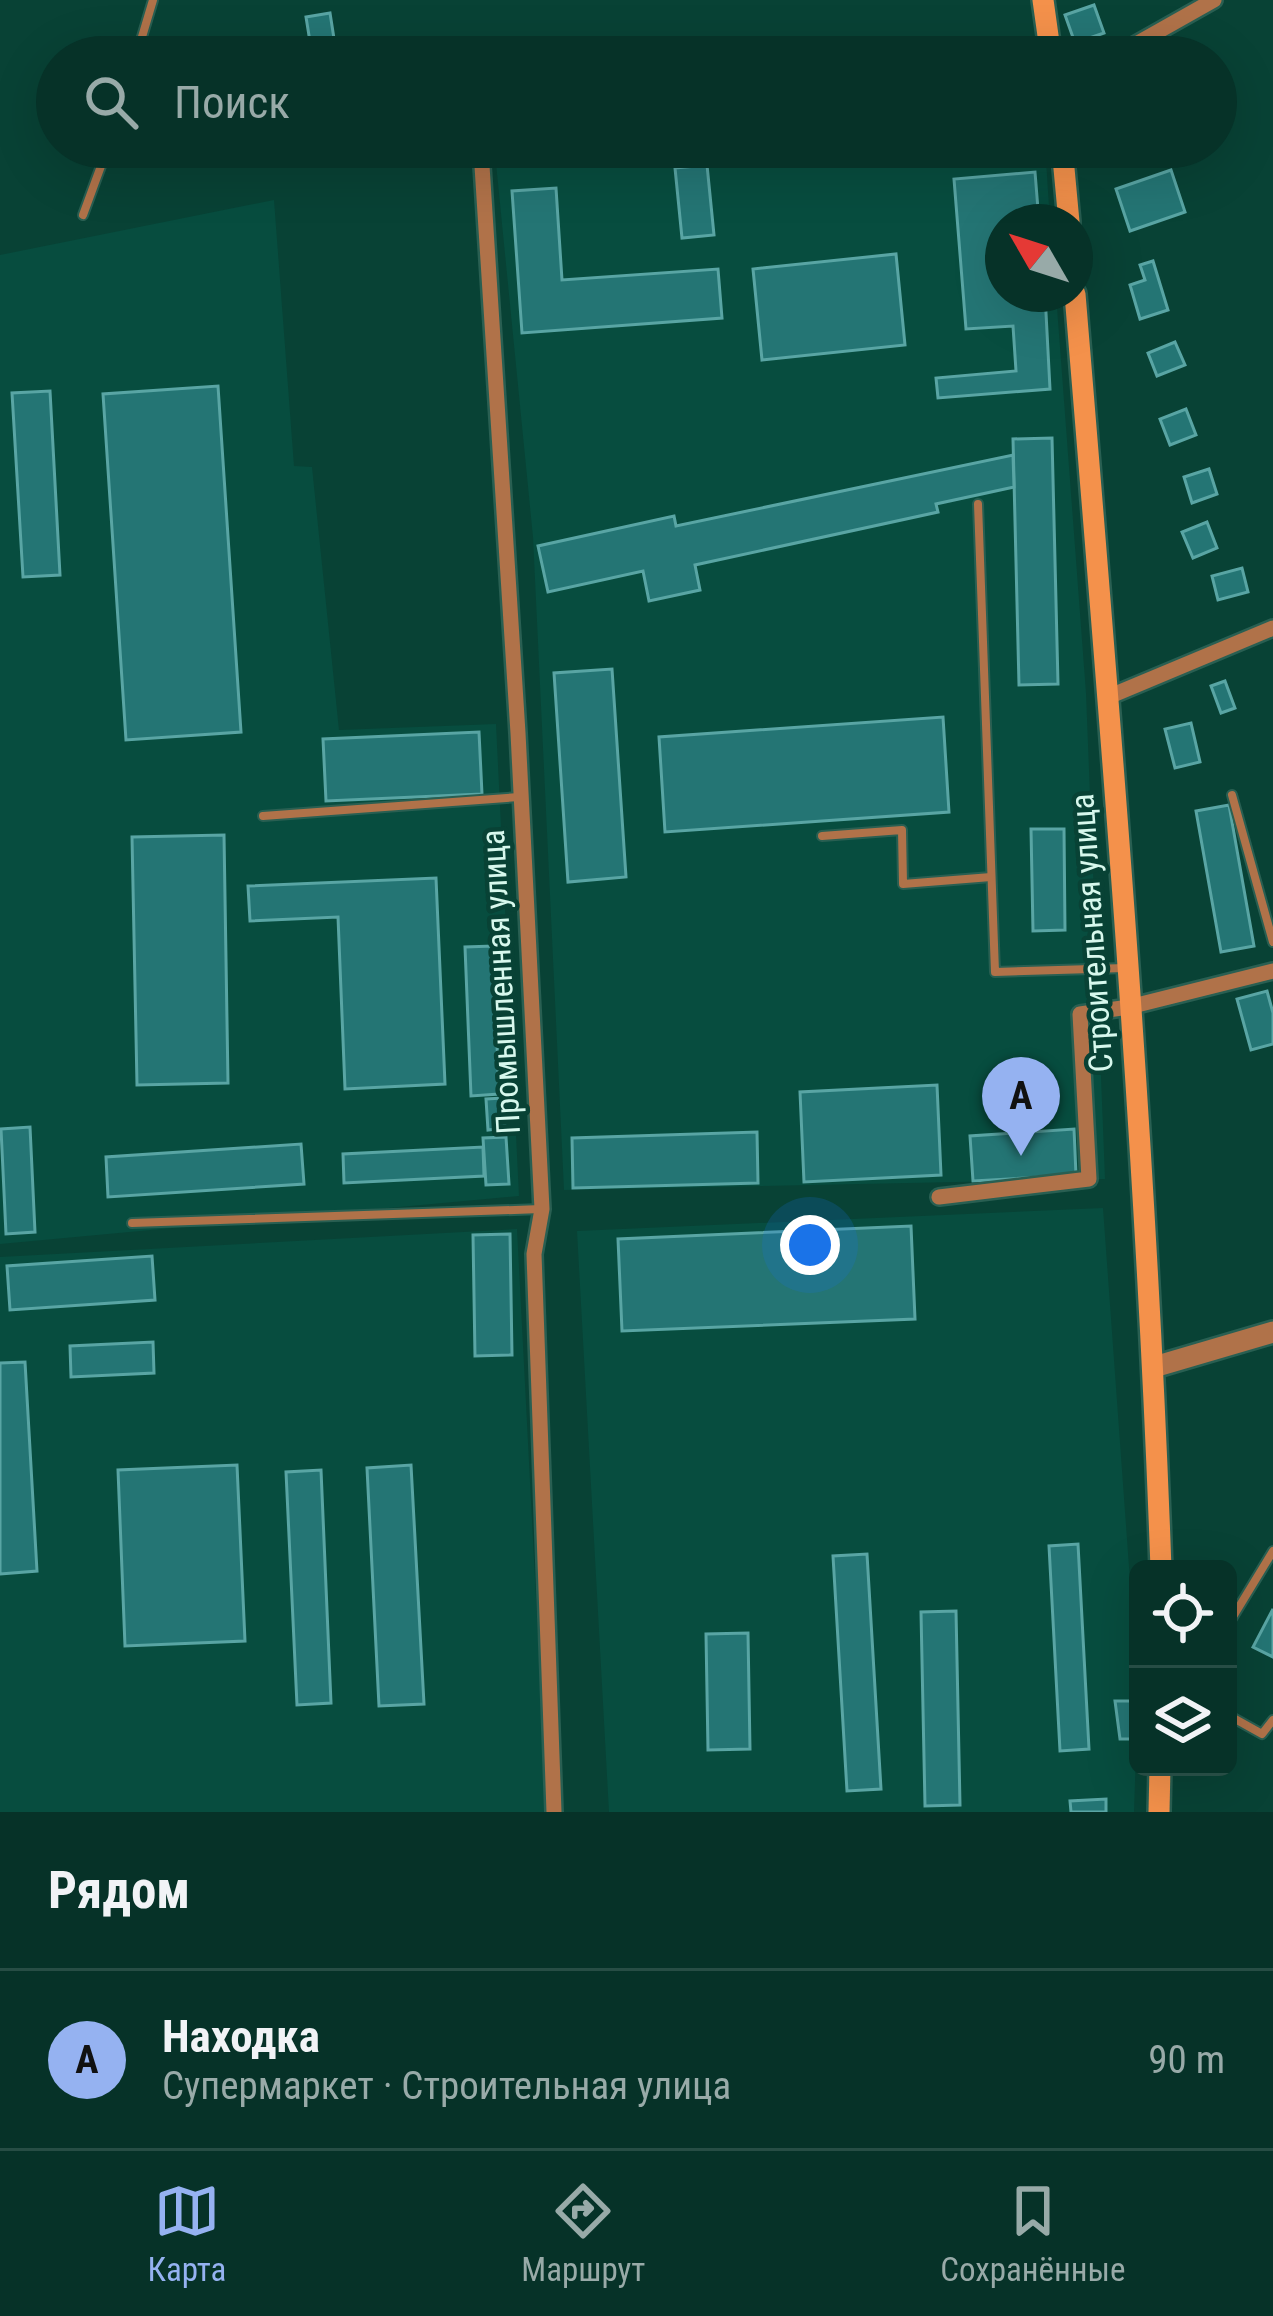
<!DOCTYPE html>
<html lang="ru">
<head>
<meta charset="utf-8">
<style>
	body { margin:0; font-family:"Roboto Condensed",sans-serif; background:#0f3a30; color:#f1f3f6 }
	.controls { position:absolute; right:36px; bottom:36px; display:grid; overflow:hidden; border-radius:18px; box-shadow:0 12px 48px #0002 }
	.controls button { width:108px; height:108px; display:grid; place-items:center; padding:0; border:0; border-bottom:3px solid #274d45; background:#063228; color:#f1f3f6; font:60px sans-serif }
	.compass { position:absolute; left:985px; top:204px; width:108px; height:108px; border-radius:50%; background:#063228; box-shadow:0 12px 48px #0002; rotate:309deg }
	.you { position:absolute; left:810px; top:1245px; width:42px; height:42px; margin:-30px; border:9px solid #fff; border-radius:50%; background:#1a73e8; box-shadow:0 0 0 18px #1a73e833 }
	.badge { display:grid; place-items:center; width:78px; height:78px; border-radius:50%; background:#95b2f1; color:#111; font-size:39px; font-weight:700 }
	.pin { position:absolute; translate:-50% -99px; filter:drop-shadow(0 3px 6px #0008) }
	.pin::after { content:''; position:absolute; top:63px; width:42px; height:36px; background:inherit; clip-path:polygon(0 0,100% 0,50% 100%) }
	.list { margin:0; padding:0; list-style:none }
	h2 { display:flex; justify-content:space-between; align-items:center; height:156px; margin:0; padding:0 48px; font-size:51px }
	h2 small { font-size:39px; font-weight:400; color:#98aaa8 }
	.list li { display:grid; grid-template-columns:78px 1fr auto; gap:36px; align-items:center; box-sizing:border-box; height:180px; padding:0 48px; border-top:3px solid #274d45 }
	.list b { display:block; font-size:45px; white-space:nowrap }
	.list p { margin:0; font-size:39px; white-space:nowrap; color:#98aaa8 }
	.list em { font-size:39px; font-style:normal; color:#98aaa8 }
	.icon { flex:none; width:66px; height:66px; fill:none; stroke:currentColor; stroke-width:2; stroke-linecap:round; stroke-linejoin:round }
	.map { position:relative; flex:none; width:1273px; height:1812px; overflow:hidden }
	.search { position:absolute; background:#063228; box-shadow:0 12px 48px #0002; left:36px; right:36px; top:36px; height:132px; display:flex; align-items:center; gap:30px; box-sizing:border-box; padding:0 42px; border-radius:66px; color:#98aaa8; font-size:45px }
	.sheet { height:336px; background:#063228 }
	nav { display:flex; justify-content:space-around; align-items:center; box-sizing:border-box; height:168px; border-top:3px solid #274d45; background:#063228; font-size:33px; color:#98aaa8 }
	nav a { display:grid; justify-items:center; gap:6px }
	nav .on { color:#95b2f1 }
	.map>svg:first-child { display:block }
</style>
</head>
<body>
<div class="map">
<svg width="1273" height="1812" viewBox="0 0 1273 1812">
	<rect width="100%" height="100%" fill="#084235"/>
	<!-- built -->
	<g fill="#074d3f">
		<polygon points="1046,160 1050,222 1003,222 1003,294 1056,294 1086,693 1105,1179 564,1190 533,537 496,163"/>
		<polygon points="274,200 294,466 312,467 339,730 496,724 519,1196 0,1244 0,255"/>
		<polygon points="1103,1208 1138,1691 1134,1812 609,1812 577,1231"/>
		<polygon points="517,1229 547,1812 0,1812 0,1257"/>
	</g>
	<!-- building -->
	<g fill="#247574" stroke="#59a5a4" stroke-width="3">
		<polygon points="1094,5 1104,33 1075,43 1065,15"/>
		<polygon points="330,13 335,45 311,48 306,17"/>
		<polygon points="707,165 714,235 682,238 675,168"/>
		<polygon points="1171,170 1185,212 1130,231 1116,189"/>
		<polygon points="1035,172 1039,222 1003,222 1003,294 1045,294 1050,389 938,398 936,378 1016,371 1013,326 966,329 954,179"/>
		<polygon points="556,188 562,280 718,269 722,318 522,333 512,191"/>
		<polygon points="896,254 905,345 762,360 753,269"/>
		<polygon points="1153,261 1168,310 1140,319 1130,285 1145,280 1140,265"/>
		<polygon points="1175,342 1185,365 1157,376 1148,353"/>
		<polygon points="218,386 241,732 126,740 103,394"/>
		<polygon points="50,391 60,575 23,577 12,393"/>
		<polygon points="1186,409 1196,435 1170,445 1160,419"/>
		<polygon points="1052,438 1058,684 1019,685 1013,439"/>
		<polygon points="1013,455 1014,487 936,504 938,512 695,565 700,590 649,601 643,571 548,592 538,546 674,516 676,526"/>
		<polygon points="1209,469 1217,494 1192,503 1184,477"/>
		<polygon points="1207,522 1217,548 1193,558 1182,532"/>
		<polygon points="1242,568 1248,592 1218,600 1212,576"/>
		<polygon points="612,669 626,877 568,882 554,673"/>
		<polygon points="1225,681 1235,708 1221,713 1211,686"/>
		<polygon points="943,717 949,812 665,832 659,737"/>
		<polygon points="1191,723 1200,762 1175,768 1165,729"/>
		<polygon points="479,732 482,794 326,801 323,739"/>
		<polygon points="1229,805 1254,946 1221,952 1196,811"/>
		<polygon points="1031,829 1064,829 1065,930 1033,931"/>
		<polygon points="224,835 228,1083 137,1085 132,837"/>
		<polygon points="436,878 445,1084 345,1089 338,917 250,921 248,886"/>
		<polygon points="493,946 499,1094 471,1096 465,947"/>
		<polygon points="1267,991 1273,1013 1273,1044 1251,1050 1237,999"/>
		<polygon points="937,1085 941,1175 804,1182 800,1092"/>
		<polygon points="503,1098 505,1128 488,1130 486,1099"/>
		<polygon points="30,1127 35,1232 6,1234 1,1129"/>
		<polygon points="1074,1129 1076,1175 973,1181 970,1136"/>
		<polygon points="757,1132 758,1183 573,1188 572,1138"/>
		<polygon points="506,1137 509,1184 486,1185 483,1138"/>
		<polygon points="301,1144 304,1184 108,1197 106,1157"/>
		<polygon points="483,1147 484,1176 344,1183 343,1154"/>
		<polygon points="911,1226 915,1319 622,1331 618,1239"/>
		<polygon points="510,1234 512,1355 475,1356 473,1235"/>
		<polygon points="152,1256 155,1300 10,1310 7,1266"/>
		<polygon points="153,1342 154,1373 71,1377 70,1346"/>
		<polygon points="25,1362 37,1571 0,1574 0,1363"/>
		<polygon points="237,1465 245,1641 125,1646 118,1470"/>
		<polygon points="411,1465 424,1704 379,1706 367,1468"/>
		<polygon points="321,1470 331,1703 297,1705 286,1472"/>
		<polygon points="1078,1544 1089,1749 1060,1751 1049,1546"/>
		<polygon points="867,1554 881,1789 847,1791 833,1556"/>
		<polygon points="1273,1609 1273,1657 1253,1647"/>
		<polygon points="956,1611 960,1805 925,1806 921,1612"/>
		<polygon points="748,1633 750,1749 708,1750 706,1634"/>
		<polygon points="1115,1701 1133,1701 1136,1739 1120,1739"/>
		<polygon points="1106,1799 1106,1812 1071,1812 1070,1801"/>
	</g>
	<g fill="none" stroke-linecap="round" stroke-linejoin="round">
		<!-- service casing -->
		<g stroke="#295f52" stroke-width="12">
			<g id="service">
				<polyline points="136,57 153,0"/>
				<polyline points="83,215 108,147"/>
				<polyline points="978,504 995,972 1125,968"/>
				<polyline points="1232,795 1273,942"/>
				<polyline points="263,816 519,797"/>
				<polyline points="822,836 902,830 903,884 991,877"/>
				<polyline points="132,1223 541,1209"/>
				<polyline points="1228,1625 1273,1551"/>
				<polyline points="1228,1715 1262,1734 1273,1720"/>
			</g>
		</g>
		<!-- minor casing -->
		<g stroke="#295f52" stroke-width="20">
			<g id="minor">
				<polyline points="1113,57 1214,0"/>
				<polyline points="481,150 518,733 542,1209 534,1254 554,1812"/>
				<polyline points="296,154 481,150 1063,156"/>
				<polyline points="1108,697 1273,628"/>
				<polyline points="939,1197 1089,1179 1080,1014 1129,1007 1273,971"/>
			</g>
		</g>
		<!-- tertiary casing -->
		<g stroke="#295f52" stroke-width="26">
			<polyline id="tertiary" points="1154,1367 1273,1332"/>
		</g>
		<!-- secondary casing -->
		<g stroke="#295f52" stroke-width="26">
			<g id="secondary">
				<polyline points="1043,0 1051,57"/>
				<polyline points="1062,147 1069,222"/>
				<path d="M1075 294C1110 718 1146 1143 1161 1569"/>
				<polyline points="1159,1812 1160,1767"/>
			</g>
		</g>
		<!-- service -->
		<use href="#service" stroke="#b07249" stroke-width="8"/>
		<!-- minor -->
		<use href="#minor" stroke="#b07249" stroke-width="15"/>
		<!-- tertiary -->
		<use href="#tertiary" stroke="#b07249" stroke-width="21"/>
		<!-- secondary -->
		<use href="#secondary" stroke="#f4914b" stroke-width="21"/>
	</g>
	<g text-anchor="middle" stroke-width="9" stroke-linejoin="round" paint-order="stroke">
		<!-- street labels -->
		<g font-size="33" fill="#d7f8ed" stroke="#084235">
			<text transform="translate(1091 933) rotate(-94)" y="12">Строительная улица</text>
			<text transform="translate(500 982) rotate(-93)" y="12">Промышленная улица</text>
		</g>
	</g>
</svg>
<div class="controls">
<button><svg class="icon" aria-label="locate" viewBox="0 0 24 24"><circle cx="12" cy="12" r="6"/><path d="M12 2v4M12 18v4M2 12h4M18 12h4"/></svg></button>
<button><svg class="icon" aria-label="layers" viewBox="0 0 24 24"><path d="M12 4l9 5-9 5-9-5zM3 14l9 5 9-5"/></svg></button>
</div>
<svg class="compass" viewBox="-18 -18 36 36"><path d="M0-13l5 13h-10z" fill="#e53935"/><path d="M0 13l5-13h-10z" fill="#98aaa8"/></svg>
<div class="you"></div>
<div class="pin badge" style="left:1021px;top:1156px">A</div>
<div class="search"><svg class="icon" aria-label="search" viewBox="0 0 24 24"><circle cx="10" cy="10" r="6"/><path d="M15 15l6 6"/></svg>Поиск</div>
</div>
<section class="sheet">
<h2>Рядом<small></small></h2>
<ul class="list">
<li><span class="badge">A</span><div><b>Находка</b><p>Супермаркет · Строительная улица</p></div><em>90 m</em></li>
</ul>
</section>
<nav>
<a class="on"><svg class="icon" aria-label="map" viewBox="0 0 24 24"><path d="M3 6l6-2 6 2 6-2v14l-6 2-6-2-6 2zM9 4v14M15 6v14"/></svg>Карта</a>
<a><svg class="icon" aria-label="directions" viewBox="0 0 24 24"><path d="M12 3l9 9-9 9-9-9zM9 14v-3h6M13 9l2 2-2 2"/></svg>Маршрут</a>
<a><svg class="icon" aria-label="saved" viewBox="0 0 24 24"><path d="M7 4h10v16l-5-4-5 4z"/></svg>Сохранённые</a>
</nav>
</body>
</html>
